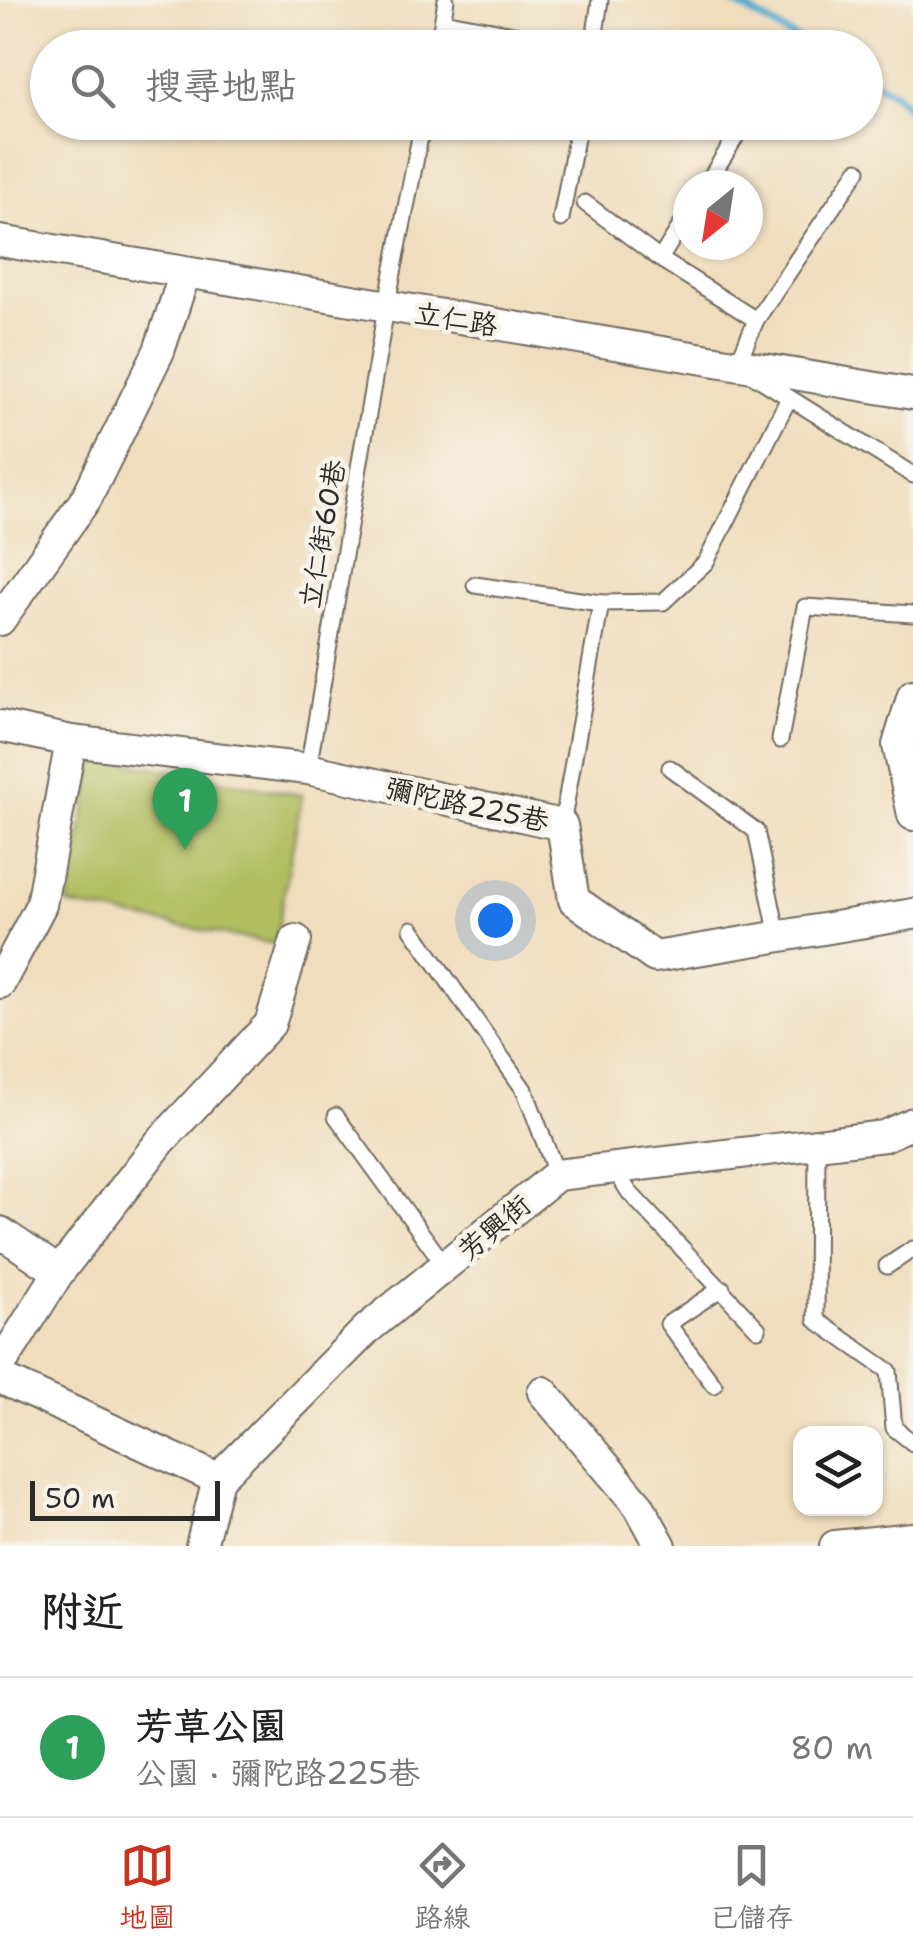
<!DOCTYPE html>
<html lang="zh-TW">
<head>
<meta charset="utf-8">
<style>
	body { margin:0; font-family:"Shantell Sans","LXGW WenKai TC",sans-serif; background:#f6f6f6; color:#222 }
	.controls { position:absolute; right:30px; bottom:30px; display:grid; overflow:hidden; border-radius:20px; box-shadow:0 2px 8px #0004 }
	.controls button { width:90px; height:90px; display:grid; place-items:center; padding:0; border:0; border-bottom:2px solid #e0e0e0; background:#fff; color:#222; font:50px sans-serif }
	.compass { position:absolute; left:673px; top:170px; width:90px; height:90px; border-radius:50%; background:#fff; box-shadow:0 2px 8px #0004; rotate:210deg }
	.scale { position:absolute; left:30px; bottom:25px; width:190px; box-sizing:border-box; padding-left:10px; border:5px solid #2b2b2b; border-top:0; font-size:28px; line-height:35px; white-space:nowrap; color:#2b2b2b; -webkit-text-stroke:8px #f7f3e8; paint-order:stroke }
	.you { position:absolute; left:495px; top:920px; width:35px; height:35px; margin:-25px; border:8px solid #fff; border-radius:50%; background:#1a73e8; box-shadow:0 0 0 15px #1a73e833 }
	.badge { display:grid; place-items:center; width:65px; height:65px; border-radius:50%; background:#c8321e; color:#fff; font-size:32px; font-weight:700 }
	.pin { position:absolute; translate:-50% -82px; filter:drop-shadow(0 2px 5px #0008) }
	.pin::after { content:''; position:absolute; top:52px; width:35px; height:30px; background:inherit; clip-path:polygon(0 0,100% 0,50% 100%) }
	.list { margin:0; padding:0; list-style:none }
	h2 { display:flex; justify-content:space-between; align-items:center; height:130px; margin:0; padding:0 40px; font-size:42px }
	h2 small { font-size:32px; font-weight:400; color:#767676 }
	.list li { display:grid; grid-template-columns:65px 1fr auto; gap:30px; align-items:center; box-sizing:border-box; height:140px; padding:0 40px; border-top:2px solid #e0e0e0 }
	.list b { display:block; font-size:38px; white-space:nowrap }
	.list p { margin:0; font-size:32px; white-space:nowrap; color:#767676 }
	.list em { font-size:32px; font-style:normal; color:#767676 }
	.icon { flex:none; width:55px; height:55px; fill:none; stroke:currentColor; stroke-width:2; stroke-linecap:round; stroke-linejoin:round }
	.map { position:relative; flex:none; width:913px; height:1546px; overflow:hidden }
	.search { position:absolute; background:#fff; box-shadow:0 2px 8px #0004; left:30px; right:30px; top:30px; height:110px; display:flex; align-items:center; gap:25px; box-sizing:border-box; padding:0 35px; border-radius:55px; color:#767676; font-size:38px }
	.sheet { height:270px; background:#fff }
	nav { display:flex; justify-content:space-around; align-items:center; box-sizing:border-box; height:140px; border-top:2px solid #e0e0e0; background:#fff; font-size:28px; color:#767676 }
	nav a { display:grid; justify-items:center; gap:5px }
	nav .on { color:#c8321e }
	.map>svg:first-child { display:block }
</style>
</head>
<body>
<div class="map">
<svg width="913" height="1546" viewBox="0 0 913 1546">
	<rect width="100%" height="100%" fill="#f7f3e8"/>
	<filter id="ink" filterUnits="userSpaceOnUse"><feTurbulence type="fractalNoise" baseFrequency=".01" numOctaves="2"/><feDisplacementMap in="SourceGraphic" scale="20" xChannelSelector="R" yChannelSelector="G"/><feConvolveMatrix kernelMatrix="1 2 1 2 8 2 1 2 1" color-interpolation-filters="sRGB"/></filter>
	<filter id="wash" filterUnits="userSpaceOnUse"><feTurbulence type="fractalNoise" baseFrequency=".0048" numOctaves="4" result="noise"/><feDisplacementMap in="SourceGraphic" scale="40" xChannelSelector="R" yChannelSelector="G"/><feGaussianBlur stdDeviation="2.25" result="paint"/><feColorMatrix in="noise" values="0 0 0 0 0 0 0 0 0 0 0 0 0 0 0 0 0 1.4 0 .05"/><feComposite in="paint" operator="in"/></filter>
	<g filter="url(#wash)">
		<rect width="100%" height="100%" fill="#f0ddbd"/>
		<!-- green -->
		<polygon fill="#b0be60" stroke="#6e7446" stroke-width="2.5" points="95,757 302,795 275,944 68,905"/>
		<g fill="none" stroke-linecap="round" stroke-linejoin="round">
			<!-- stream -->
			<g stroke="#52aacf" stroke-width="8">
				<polyline points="730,0 812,48"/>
				<polyline points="866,77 895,94 913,113"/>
			</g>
		</g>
	</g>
	<g filter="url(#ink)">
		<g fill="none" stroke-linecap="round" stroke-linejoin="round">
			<!-- service casing -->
			<g stroke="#70695e" stroke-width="19">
				<g id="service">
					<polyline points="443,21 588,48"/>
					<polyline points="438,48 446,0"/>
					<polyline points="593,48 600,0"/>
					<polyline points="706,185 745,122"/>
					<polyline points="585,203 660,259 756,320 737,365 913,475"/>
					<polyline points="561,219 579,122"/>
					<polyline points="660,259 688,214"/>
					<polyline points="756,320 858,170"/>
					<polyline points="475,585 601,603 663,602 706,562 789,398"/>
					<polyline points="780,740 805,607 913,614"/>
					<polyline points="670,768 756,831 778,936"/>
					<polyline points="308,769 386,308 423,122"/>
					<polyline points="562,825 601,603"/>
					<polyline points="412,929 525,1091 557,1175"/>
					<polyline points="336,1116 446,1267"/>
					<polyline points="817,1144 816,1320 889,1371 894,1428 913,1443"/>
					<polyline points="614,1168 629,1192 758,1329"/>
					<polyline points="887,1266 913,1249"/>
					<polyline points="714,1385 668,1324 722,1288"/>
				</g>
			</g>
			<!-- minor casing -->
			<g stroke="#70695e" stroke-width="34">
				<g id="minor">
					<polyline points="0,241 913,394"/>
					<polyline points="0,620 86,499 159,351 185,273"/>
					<polyline points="913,695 898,745 913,815"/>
					<polyline points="0,726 71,741 308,769 562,825 574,900 655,957 913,914"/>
					<polyline points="0,983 41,905 71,741"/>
					<polyline points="0,1232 59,1272"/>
					<polyline points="0,1366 59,1272 160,1142 270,1024 296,940"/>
					<polyline points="0,1378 218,1479"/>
					<polyline points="543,1392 639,1506 661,1546"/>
					<polyline points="201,1546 218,1479 367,1329 557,1175 884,1136 913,1123"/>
					<polyline points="835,1546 913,1538"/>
				</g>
			</g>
			<!-- service -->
			<use href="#service" stroke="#fff" stroke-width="15"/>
			<!-- minor -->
			<use href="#minor" stroke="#fff" stroke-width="30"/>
		</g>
	</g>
	<g text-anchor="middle" stroke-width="9" stroke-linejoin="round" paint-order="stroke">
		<!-- street labels -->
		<g font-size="28" fill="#2b2b2b" stroke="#f7f3e8">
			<text transform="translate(456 319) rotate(9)" y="10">立仁路</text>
			<text transform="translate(322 534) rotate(-80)" y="10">立仁街60巷</text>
			<text transform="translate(467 804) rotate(12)" y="10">彌陀路225巷</text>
			<text transform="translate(494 1227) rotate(-40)" y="10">芳興街</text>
		</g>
	</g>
</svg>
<div class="controls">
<button><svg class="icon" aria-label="layers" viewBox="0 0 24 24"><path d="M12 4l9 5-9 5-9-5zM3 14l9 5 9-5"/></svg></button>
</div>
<svg class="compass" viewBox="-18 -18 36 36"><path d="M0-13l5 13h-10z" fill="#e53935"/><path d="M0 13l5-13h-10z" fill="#767676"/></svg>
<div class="scale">50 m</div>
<div class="you"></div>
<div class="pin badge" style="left:185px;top:850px;background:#2e9e5b">1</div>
<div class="search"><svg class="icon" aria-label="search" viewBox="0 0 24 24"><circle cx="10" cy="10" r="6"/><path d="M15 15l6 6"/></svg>搜尋地點</div>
</div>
<section class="sheet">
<h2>附近<small></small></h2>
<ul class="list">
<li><span class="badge" style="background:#2e9e5b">1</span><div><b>芳草公園</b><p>公園 · 彌陀路225巷</p></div><em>80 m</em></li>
</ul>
</section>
<nav>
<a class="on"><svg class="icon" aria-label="map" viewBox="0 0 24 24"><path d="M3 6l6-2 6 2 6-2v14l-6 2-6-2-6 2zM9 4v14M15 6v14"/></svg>地圖</a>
<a><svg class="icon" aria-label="directions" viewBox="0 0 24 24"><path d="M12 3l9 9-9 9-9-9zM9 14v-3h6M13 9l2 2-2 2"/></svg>路線</a>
<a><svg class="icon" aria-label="saved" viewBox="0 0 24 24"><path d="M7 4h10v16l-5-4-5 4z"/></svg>已儲存</a>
</nav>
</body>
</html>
